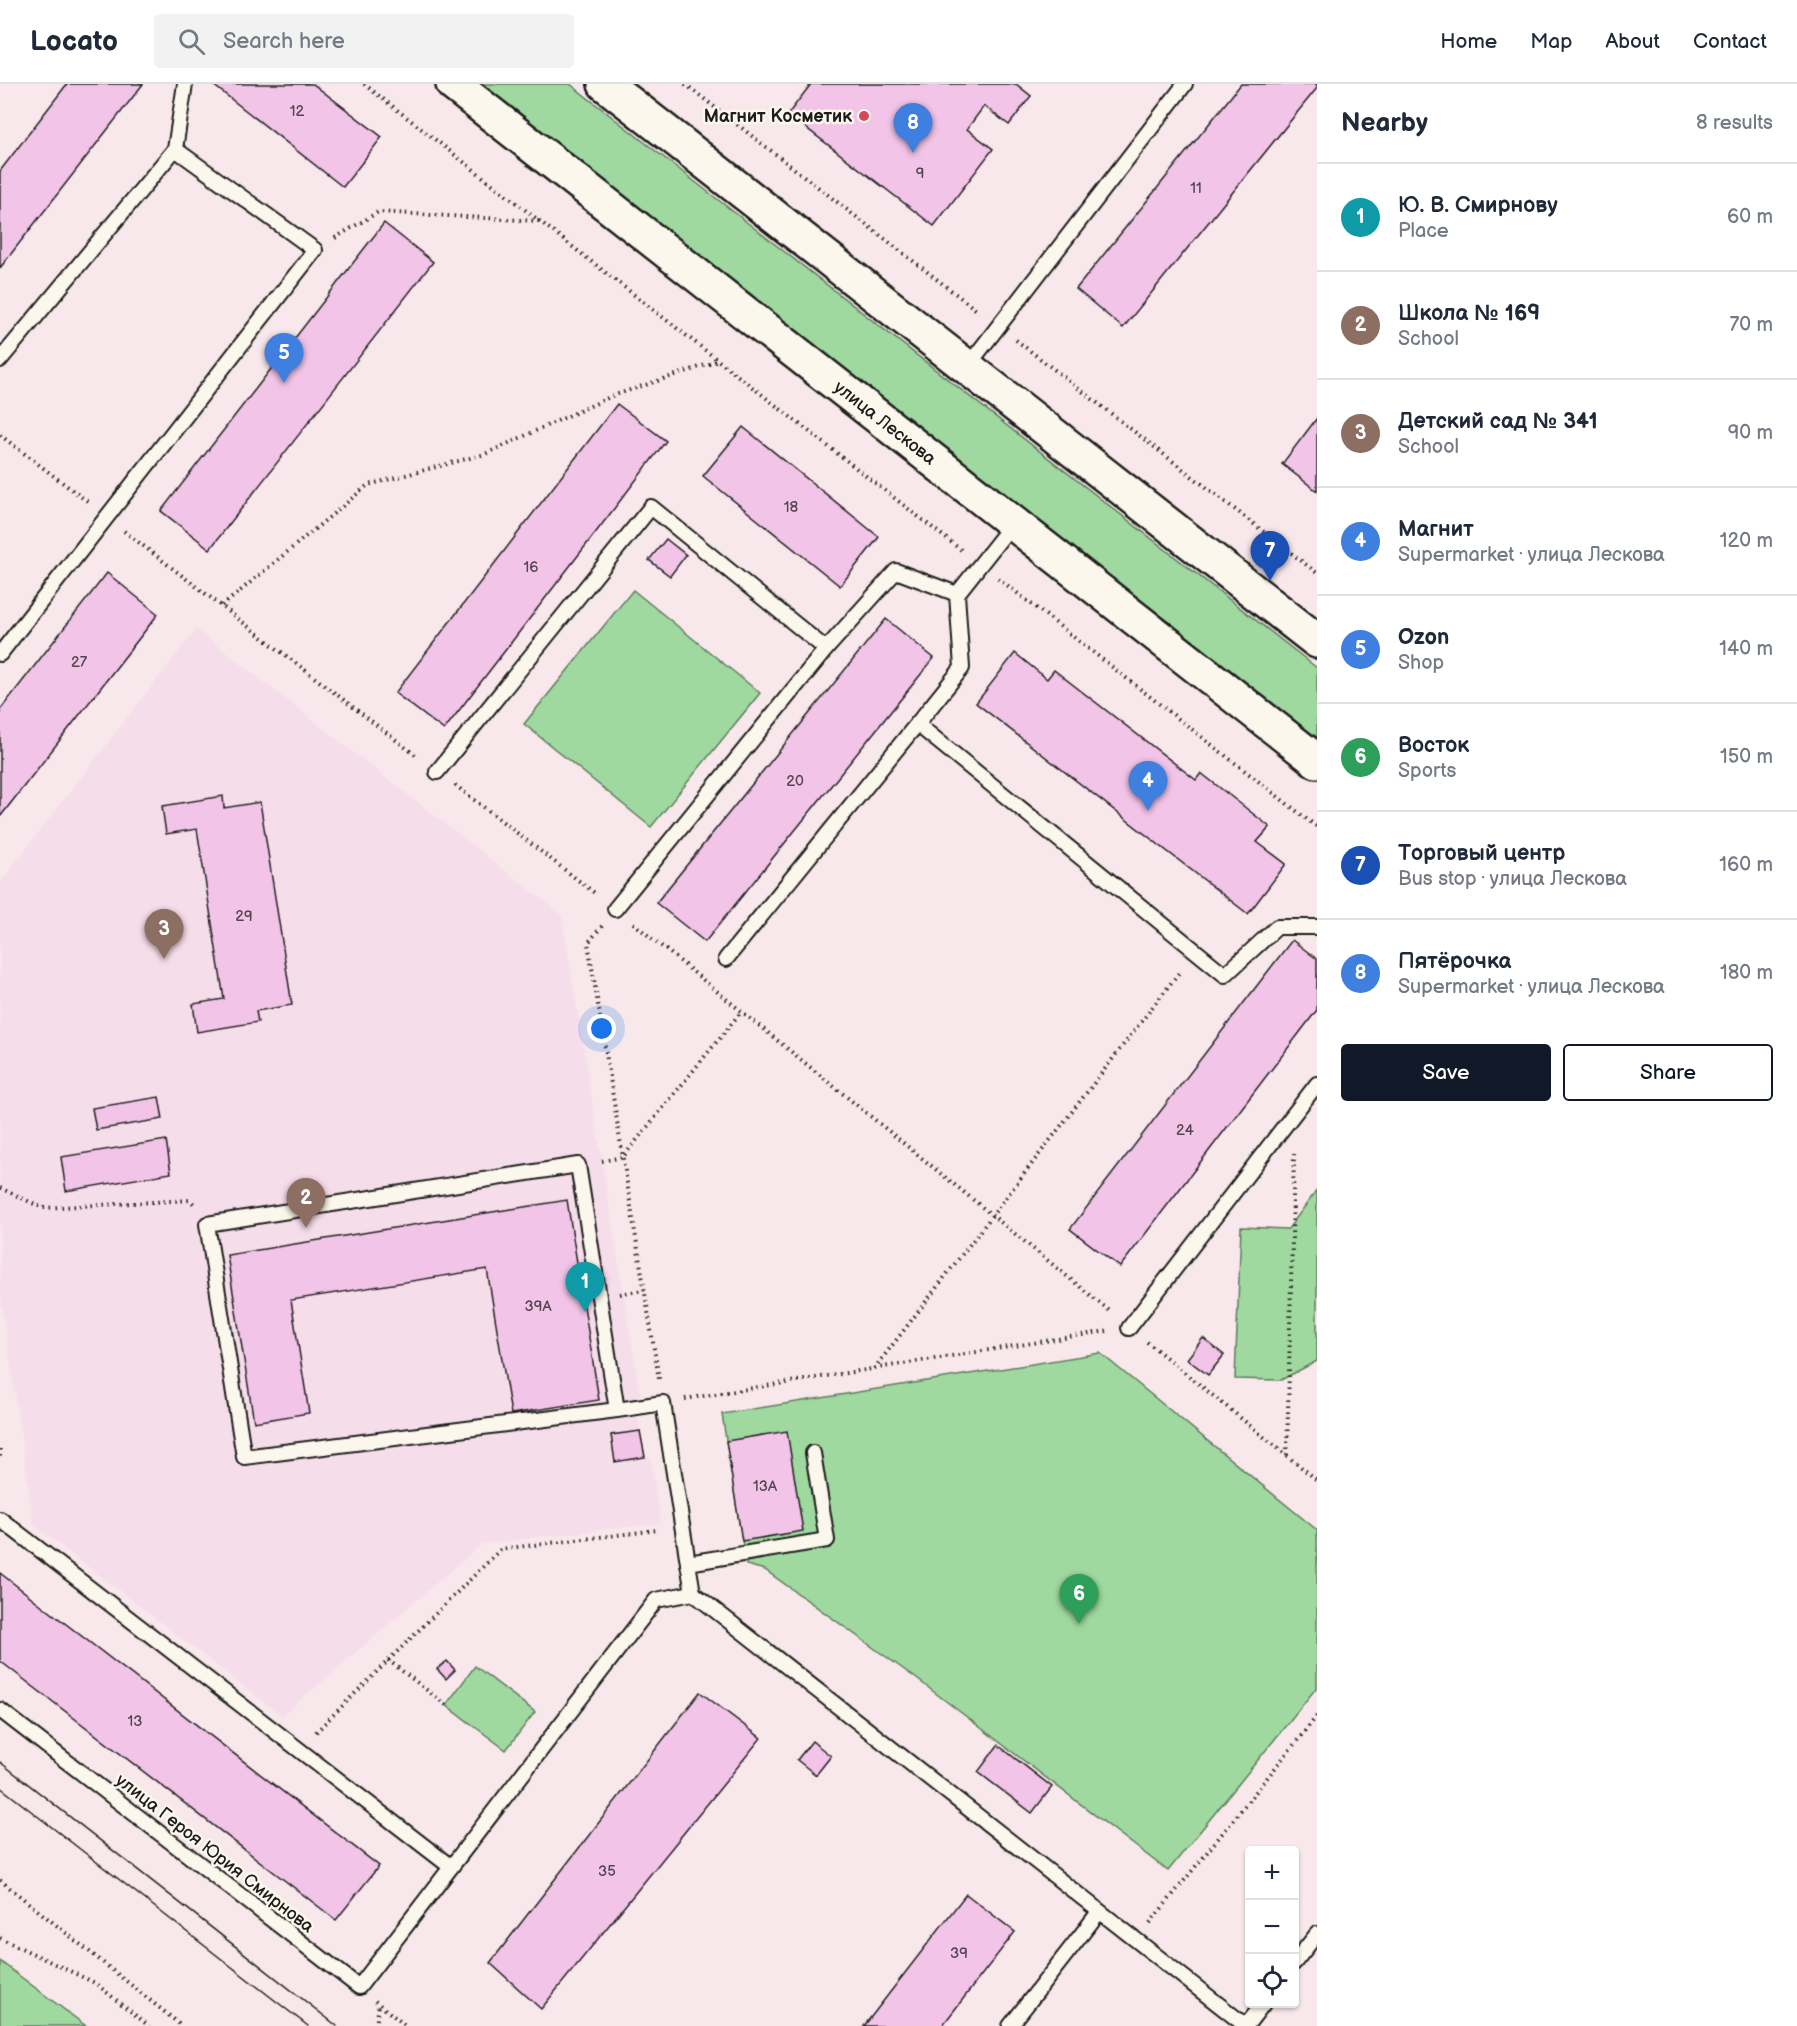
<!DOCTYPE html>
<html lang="en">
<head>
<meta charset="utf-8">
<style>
	body { margin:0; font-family:"Balsamiq Sans",sans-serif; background:#f2f2f3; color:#1f2937 }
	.controls { position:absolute; right:18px; bottom:18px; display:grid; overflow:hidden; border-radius:6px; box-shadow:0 2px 4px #0004 }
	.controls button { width:54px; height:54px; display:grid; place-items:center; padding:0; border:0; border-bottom:2px solid #e0e1e3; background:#fff; color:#1f2937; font:30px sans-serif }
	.you { position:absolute; left:602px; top:945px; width:21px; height:21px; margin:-15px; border:4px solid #fff; border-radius:50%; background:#1a73e8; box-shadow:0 0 0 9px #1a73e833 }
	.badge { display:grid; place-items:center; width:39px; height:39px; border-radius:50%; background:#111827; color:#fff; font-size:20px; font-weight:700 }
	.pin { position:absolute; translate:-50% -50px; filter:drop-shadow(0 2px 3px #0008) }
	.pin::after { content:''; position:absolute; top:32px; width:21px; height:18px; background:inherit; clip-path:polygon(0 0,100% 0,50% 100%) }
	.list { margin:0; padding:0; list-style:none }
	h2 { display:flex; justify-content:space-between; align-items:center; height:78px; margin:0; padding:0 24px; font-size:26px }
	h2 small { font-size:20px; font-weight:400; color:#747a83 }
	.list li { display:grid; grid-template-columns:39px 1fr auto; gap:18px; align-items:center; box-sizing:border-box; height:108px; padding:0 24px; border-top:2px solid #e0e1e3 }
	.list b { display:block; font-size:22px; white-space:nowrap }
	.list p { margin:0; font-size:20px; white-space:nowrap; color:#747a83 }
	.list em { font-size:20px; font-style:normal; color:#747a83 }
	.actions { display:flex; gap:12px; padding:18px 24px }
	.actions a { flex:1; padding:14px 0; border:2px solid #111827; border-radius:6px; text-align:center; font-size:21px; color:#111827 }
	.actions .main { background:#111827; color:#fff }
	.icon { flex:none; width:33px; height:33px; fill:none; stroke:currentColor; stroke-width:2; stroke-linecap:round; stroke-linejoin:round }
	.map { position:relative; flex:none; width:1317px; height:1942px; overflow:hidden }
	header { display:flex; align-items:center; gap:36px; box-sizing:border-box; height:84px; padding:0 30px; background:#fff; border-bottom:2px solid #e0e1e3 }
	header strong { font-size:28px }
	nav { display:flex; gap:33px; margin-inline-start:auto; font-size:21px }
	.search { width:420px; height:54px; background:#f2f2f3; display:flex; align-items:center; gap:15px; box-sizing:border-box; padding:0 21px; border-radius:6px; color:#747a83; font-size:22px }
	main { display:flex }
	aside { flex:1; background:#fff }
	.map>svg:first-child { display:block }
</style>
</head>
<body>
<header>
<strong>Locato</strong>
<div class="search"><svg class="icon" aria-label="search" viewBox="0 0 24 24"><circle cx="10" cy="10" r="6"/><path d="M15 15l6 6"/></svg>Search here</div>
<nav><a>Home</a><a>Map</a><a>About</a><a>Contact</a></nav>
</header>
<main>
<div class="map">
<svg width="1317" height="1942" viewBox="0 0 1317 1942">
	<rect width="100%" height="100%" fill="#f8e8eb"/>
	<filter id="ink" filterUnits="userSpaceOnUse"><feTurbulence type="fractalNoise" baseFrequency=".0167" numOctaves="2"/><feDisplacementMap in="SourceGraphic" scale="12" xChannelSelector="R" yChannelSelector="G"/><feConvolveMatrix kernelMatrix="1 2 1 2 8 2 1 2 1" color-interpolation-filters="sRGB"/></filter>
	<g filter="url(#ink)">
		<!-- built -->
		<polygon fill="#f6ddea" points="196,545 562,831 640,1311 635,1312 640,1346 645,1373 650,1373 661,1439 482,1460 282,1632 34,1441 0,1208 0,798"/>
		<!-- green -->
		<g fill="#a0d99f" stroke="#5e7a5e" stroke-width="1.5">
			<polygon points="472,0 570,0 1317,584 1317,662"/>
			<polygon points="633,506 760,609 651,743 524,640"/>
			<polygon points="1317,1106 1317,1277 1281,1296 1235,1295 1241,1143 1288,1145"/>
			<polygon points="1100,1269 1317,1446 1317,1603 1168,1787 917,1595 765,1486 746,1481 722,1330"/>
			<polygon points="475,1582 535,1628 506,1666 446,1621"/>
			<polygon points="0,1877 1,1878 86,1942 0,1942"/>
		</g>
		<!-- building -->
		<g fill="#f2c4e8" stroke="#1c1c1c" stroke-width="1.5">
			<polygon points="67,0 143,0 0,184 0,87"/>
			<polygon points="212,0 313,0 382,53 343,103"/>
			<polygon points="811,0 1016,0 1031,12 1009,41 984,22 967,45 993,65 934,142 788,30"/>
			<polygon points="1241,0 1317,0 1317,4 1123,244 1076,205"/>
			<polygon points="384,139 433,178 210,465 161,427"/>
			<polygon points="617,320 666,357 444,646 395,609"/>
			<polygon points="1317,334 1317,407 1282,380"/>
			<polygon points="743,343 879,453 840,502 703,392"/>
			<polygon points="666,455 686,471 670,492 649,476"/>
			<polygon points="107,489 158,530 0,733 0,626"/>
			<polygon points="886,535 934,574 705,858 656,819"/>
			<polygon points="1015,569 1047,595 1054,586 1196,696 1201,689 1270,743 1257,758 1286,780 1248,830 976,619"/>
			<polygon points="223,712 224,724 260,718 292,921 256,927 258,938 197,948 193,920 224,915 197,745 166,750 162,722"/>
			<polygon points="1292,856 1317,875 1317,926 1120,1183 1070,1145"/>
			<polygon points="159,1013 163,1035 96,1046 92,1024"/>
			<polygon points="166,1056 171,1089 66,1107 61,1073"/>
			<polygon points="567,1116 599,1316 511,1330 487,1185 291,1216 309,1329 254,1338 227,1171"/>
			<polygon points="1203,1254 1224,1271 1208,1291 1187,1275"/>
			<polygon points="640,1347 645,1373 615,1378 611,1351"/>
			<polygon points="787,1347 803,1447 742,1457 726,1357"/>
			<polygon points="0,1489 379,1782 336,1836 0,1577"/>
			<polygon points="447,1577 455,1586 446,1595 437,1585"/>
			<polygon points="700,1608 761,1654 541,1925 490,1879"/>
			<polygon points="812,1657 831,1672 816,1691 797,1676"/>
			<polygon points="998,1661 1052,1703 1032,1729 978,1688"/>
			<polygon points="966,1810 1015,1848 942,1942 864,1942"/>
		</g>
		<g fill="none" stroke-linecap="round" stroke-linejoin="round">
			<!-- service casing -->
			<g stroke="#1c1c1c" stroke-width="18">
				<g id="service">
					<polyline points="0,276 175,65 185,0"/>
					<polyline points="967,283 1185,0"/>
					<polyline points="1013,439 957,510 962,584 917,640 1225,891 1277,843 1317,843"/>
					<polyline points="0,570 315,166 175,65"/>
					<polyline points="437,688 651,423 826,565 896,487 957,510"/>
					<polyline points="615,825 826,565"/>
					<polyline points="726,875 917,640"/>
					<polyline points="1129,1244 1317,1000"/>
					<polyline points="617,1326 578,1081 207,1140 244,1373 617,1326 663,1319 688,1479"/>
					<polyline points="0,1435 451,1783"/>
					<polyline points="693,1509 688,1479 827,1456 813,1369"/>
					<polyline points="0,1626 359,1903 656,1516 693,1509 1246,1942"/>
					<polyline points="1294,1879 1317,1850"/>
					<polyline points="1010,1942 1099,1828"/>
					<polyline points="1246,1942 1263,1920"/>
				</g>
			</g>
			<!-- secondary casing -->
			<g stroke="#1c1c1c" stroke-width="38">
				<g id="secondary">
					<path id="s1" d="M453 0 1317 677"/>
					<polyline points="605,0 1317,557"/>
				</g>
			</g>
			<!-- path -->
			<g stroke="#1c1c1c" stroke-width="4" stroke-dasharray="1.5 4.5" stroke-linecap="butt">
				<polyline points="364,0 961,466"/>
				<polyline points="685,0 979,228"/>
				<polyline points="335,154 378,128 539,137"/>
				<polyline points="1016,256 1317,489"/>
				<polyline points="0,351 88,418"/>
				<polyline points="124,447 418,673"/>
				<polyline points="998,494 1317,743"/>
				<polyline points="222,522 368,401 485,370 612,312 718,277"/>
				<polyline points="455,701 596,810"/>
				<polyline points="633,839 1111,1228"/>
				<polyline points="602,842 588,859 659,1295"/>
				<polyline points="602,1077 623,1073 741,928"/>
				<polyline points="0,1104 43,1124 190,1116 194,1120"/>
				<polyline points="620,1210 644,1206"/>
				<polyline points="1147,1258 1317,1396"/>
				<polyline points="874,1285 1181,886"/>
				<polyline points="685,1315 1107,1247"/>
				<polyline points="0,1365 0,1377"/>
				<polyline points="1287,1371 1294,1070"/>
				<polyline points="388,1576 446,1621"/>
				<polyline points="316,1648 501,1465 658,1446"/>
				<polyline points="0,1796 182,1942"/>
				<polyline points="1150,1839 1317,1632"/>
				<polyline points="0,1854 95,1899 149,1942"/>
				<polyline points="375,1917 406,1942"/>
				<polyline points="376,1942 379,1920"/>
			</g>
			<!-- service -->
			<use href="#service" stroke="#fbf7ec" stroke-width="14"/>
			<!-- secondary -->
			<use href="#secondary" stroke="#fbf7ec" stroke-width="33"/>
			<!-- tram -->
			<g stroke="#1c1c1c" stroke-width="1.5">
				<polyline points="0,1678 337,1942"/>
				<polyline points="0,1703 308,1942"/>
			</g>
		</g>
	</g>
	<!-- markers -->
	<circle fill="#d1495b" stroke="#fbf7ec" stroke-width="2" cx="864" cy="32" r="6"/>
	<g text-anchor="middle" stroke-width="5" stroke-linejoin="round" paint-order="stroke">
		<!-- number labels -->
		<g font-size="15" fill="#52464f">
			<text x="297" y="32">12</text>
			<text x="920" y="94">9</text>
			<text x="1196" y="109">11</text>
			<text x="791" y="428">18</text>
			<text x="531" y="488">16</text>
			<text x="79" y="583">27</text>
			<text x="795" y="702">20</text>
			<text x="244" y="837">29</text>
			<text x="1185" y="1051">24</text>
			<text x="538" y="1227">39А</text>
			<text x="765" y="1407">13А</text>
			<text x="135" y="1642">13</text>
			<text x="607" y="1792">35</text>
			<text x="959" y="1874">39</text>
		</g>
		<!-- poi labels -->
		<g font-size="18" font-weight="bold" fill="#1c1c1c" stroke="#fbf7ec" text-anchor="end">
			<text x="852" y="38">Магнит Косметик</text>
		</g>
		<!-- street labels -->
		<g font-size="18" fill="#1c1c1c" stroke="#fbf7ec">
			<text dy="6" stroke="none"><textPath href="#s1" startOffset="549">улица Лескова</textPath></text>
			<text transform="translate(215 1769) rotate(38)" y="6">улица Героя Юрия Смирнова</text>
		</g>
	</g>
</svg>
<div class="controls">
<button>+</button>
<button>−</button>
<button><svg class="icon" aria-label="locate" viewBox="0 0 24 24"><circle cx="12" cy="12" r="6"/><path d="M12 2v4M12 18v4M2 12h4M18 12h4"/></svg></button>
</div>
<div class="you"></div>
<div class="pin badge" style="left:585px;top:1228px;background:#0f9aa8">1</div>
<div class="pin badge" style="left:306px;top:1144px;background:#8d6e63">2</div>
<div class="pin badge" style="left:164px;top:875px;background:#8d6e63">3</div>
<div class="pin badge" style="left:1148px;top:727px;background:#3f7fe0">4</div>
<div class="pin badge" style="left:284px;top:299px;background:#3f7fe0">5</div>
<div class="pin badge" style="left:1079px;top:1540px;background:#2e9e5b">6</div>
<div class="pin badge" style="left:1270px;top:497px;background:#1a4fb4">7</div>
<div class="pin badge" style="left:913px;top:69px;background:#3f7fe0">8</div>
</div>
<aside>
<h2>Nearby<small>8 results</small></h2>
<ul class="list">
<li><span class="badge" style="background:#0f9aa8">1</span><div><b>Ю. В. Смирнову</b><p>Place</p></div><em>60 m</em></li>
<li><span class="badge" style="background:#8d6e63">2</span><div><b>Школа № 169</b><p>School</p></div><em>70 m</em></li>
<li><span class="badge" style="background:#8d6e63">3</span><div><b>Детский сад № 341</b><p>School</p></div><em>90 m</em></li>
<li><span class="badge" style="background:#3f7fe0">4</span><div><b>Магнит</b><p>Supermarket · улица Лескова</p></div><em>120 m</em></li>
<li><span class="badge" style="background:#3f7fe0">5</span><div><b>Ozon</b><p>Shop</p></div><em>140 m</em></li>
<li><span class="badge" style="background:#2e9e5b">6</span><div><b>Восток</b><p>Sports</p></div><em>150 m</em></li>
<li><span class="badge" style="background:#1a4fb4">7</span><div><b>Торговый центр</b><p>Bus stop · улица Лескова</p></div><em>160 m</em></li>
<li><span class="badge" style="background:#3f7fe0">8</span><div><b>Пятёрочка</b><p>Supermarket · улица Лескова</p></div><em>180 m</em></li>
</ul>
<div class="actions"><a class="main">Save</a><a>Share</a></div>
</aside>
</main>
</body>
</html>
